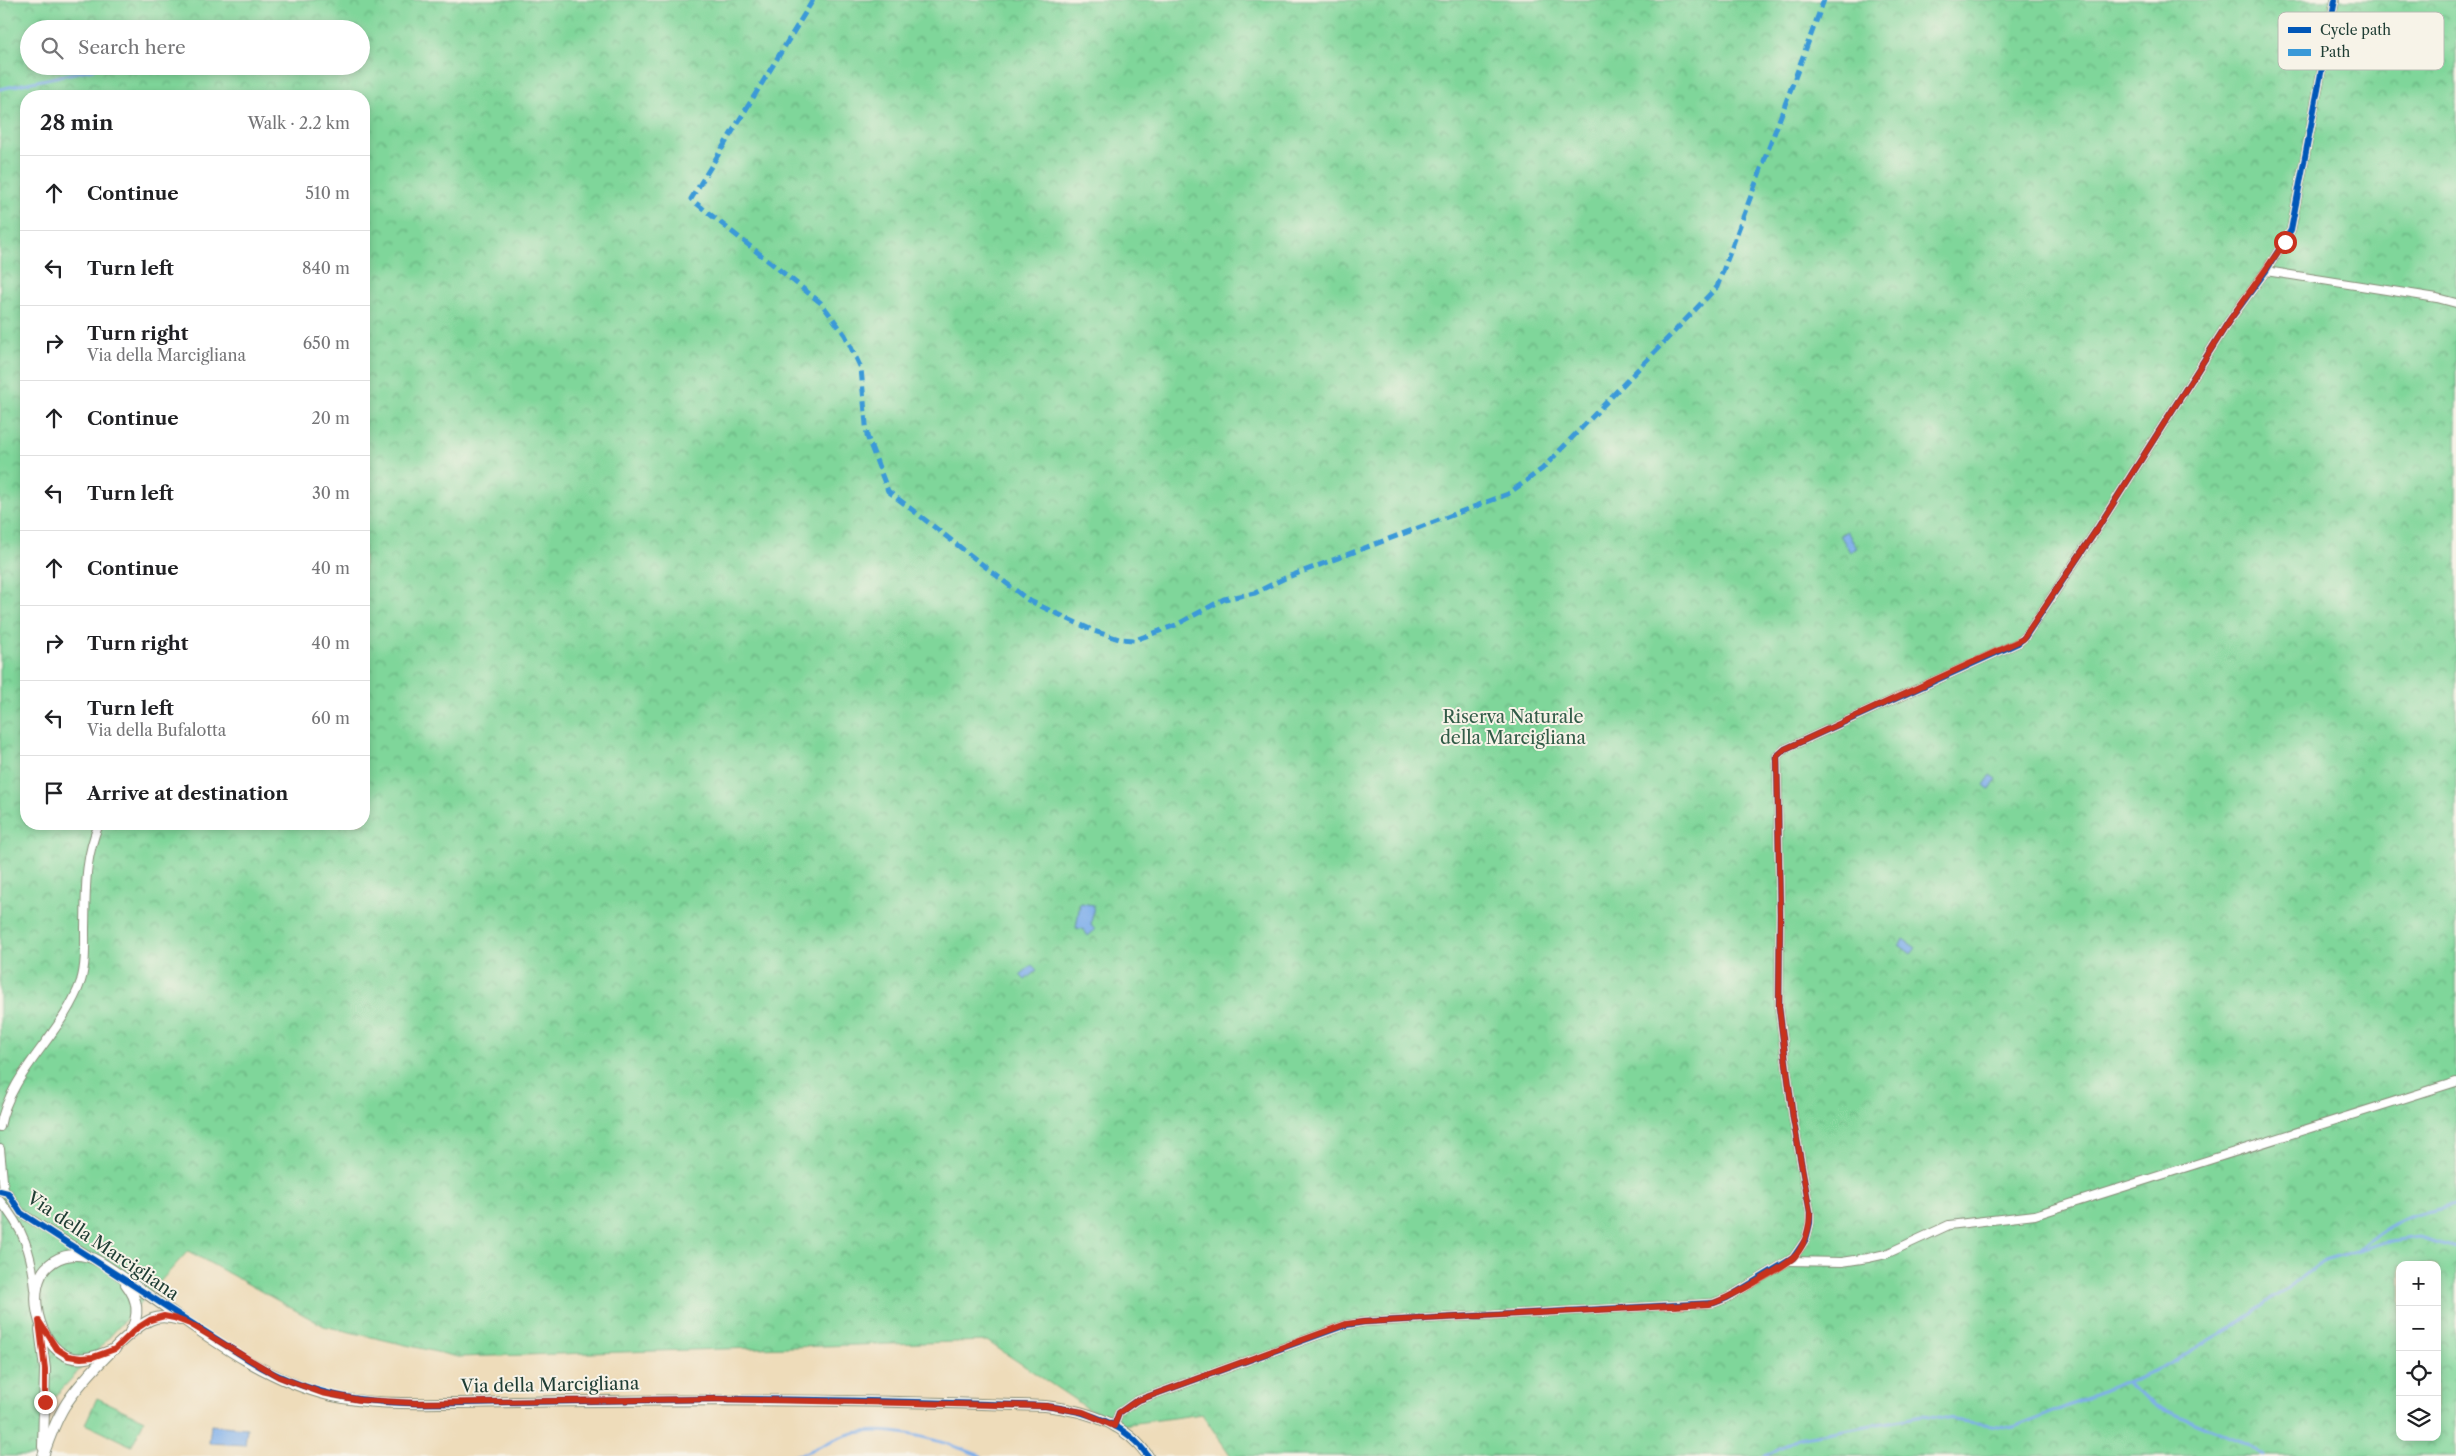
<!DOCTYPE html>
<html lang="en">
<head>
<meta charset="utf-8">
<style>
	body { margin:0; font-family:"Libre Caslon Text",serif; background:#f2f2f2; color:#202124 }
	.controls { position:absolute; right:15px; bottom:15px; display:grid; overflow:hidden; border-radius:10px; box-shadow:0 2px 8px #0003 }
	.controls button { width:45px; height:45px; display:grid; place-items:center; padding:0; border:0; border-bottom:1px solid #e0e0e0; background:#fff; color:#202124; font:25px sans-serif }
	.stop { position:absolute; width:15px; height:15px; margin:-11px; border:4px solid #c8321e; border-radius:50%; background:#fff }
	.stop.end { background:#c8321e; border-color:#fff; box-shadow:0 1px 5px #0008 }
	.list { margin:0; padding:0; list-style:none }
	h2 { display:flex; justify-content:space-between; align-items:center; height:65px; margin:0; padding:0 20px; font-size:21px }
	h2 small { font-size:16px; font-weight:400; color:#757577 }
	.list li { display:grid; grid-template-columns:32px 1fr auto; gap:15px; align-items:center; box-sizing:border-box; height:75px; padding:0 20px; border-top:1px solid #e0e0e0 }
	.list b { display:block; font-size:19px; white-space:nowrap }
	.list p { margin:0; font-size:16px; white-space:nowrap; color:#757577 }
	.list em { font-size:16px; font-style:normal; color:#757577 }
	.icon { flex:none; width:28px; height:28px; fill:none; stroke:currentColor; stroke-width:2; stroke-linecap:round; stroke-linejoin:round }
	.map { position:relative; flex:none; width:2456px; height:1456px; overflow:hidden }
	.search { position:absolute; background:#fff; box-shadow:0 2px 8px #0003; left:20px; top:20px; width:350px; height:55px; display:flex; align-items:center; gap:12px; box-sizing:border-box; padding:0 18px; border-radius:28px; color:#757577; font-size:19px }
	.panel { position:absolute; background:#fff; box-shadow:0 2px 8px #0003; left:20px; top:90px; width:350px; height:740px; border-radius:20px }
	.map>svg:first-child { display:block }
</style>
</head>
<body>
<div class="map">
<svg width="2456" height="1456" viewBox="0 0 2456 1456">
	<defs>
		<pattern id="park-crowns" width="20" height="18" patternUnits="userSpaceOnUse" patternTransform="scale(1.25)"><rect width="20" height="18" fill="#7fd69a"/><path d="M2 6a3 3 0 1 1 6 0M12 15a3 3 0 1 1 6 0" fill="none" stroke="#67af7e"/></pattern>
	</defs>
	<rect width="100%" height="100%" fill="#f7f3e8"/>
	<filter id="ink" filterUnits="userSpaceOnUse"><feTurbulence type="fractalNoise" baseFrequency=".02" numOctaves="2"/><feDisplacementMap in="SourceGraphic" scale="10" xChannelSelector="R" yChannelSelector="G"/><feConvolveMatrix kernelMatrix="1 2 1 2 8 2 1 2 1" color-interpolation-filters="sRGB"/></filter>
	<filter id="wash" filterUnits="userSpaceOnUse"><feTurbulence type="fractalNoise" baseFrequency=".0096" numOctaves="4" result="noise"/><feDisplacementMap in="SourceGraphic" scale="20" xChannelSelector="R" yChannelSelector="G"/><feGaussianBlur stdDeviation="1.12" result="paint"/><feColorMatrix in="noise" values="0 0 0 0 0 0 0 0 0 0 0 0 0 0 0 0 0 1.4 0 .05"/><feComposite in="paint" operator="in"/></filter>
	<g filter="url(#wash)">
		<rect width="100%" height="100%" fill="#eedcba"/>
		<!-- park -->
		<g fill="url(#park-crowns)" stroke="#4f8a67" fill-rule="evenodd">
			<path d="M0 0H2456V1456H1231L1202 1414 1114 1426 987 1341 458 1357 324 1326 188 1251 51 1401 34 1456H0ZM29 29H361V66H29ZM26 96H364V824H26ZM2400 1265H2437V1437H2400Z"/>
			<polygon points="97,1398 144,1420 132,1446 85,1424"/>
		</g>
		<!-- water -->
		<g fill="#7fafea" stroke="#4f768f">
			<polygon points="1847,531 1857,548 1850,552 1840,535"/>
			<polygon points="1991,775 1997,779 1990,790 1984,785"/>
			<polygon points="1080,903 1094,905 1091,925 1095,930 1088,936 1083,929 1076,928"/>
			<polygon points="1903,939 1916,948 1911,954 1899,945"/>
			<polygon points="1032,965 1037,970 1025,980 1020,975"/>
			<polygon points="211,1425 247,1428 245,1445 209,1443"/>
		</g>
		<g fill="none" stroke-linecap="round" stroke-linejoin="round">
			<!-- stream -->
			<g stroke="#7fafea" stroke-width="3">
				<polyline points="0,89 93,69"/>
				<path d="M2358 1249C2392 1220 2413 1214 2456 1205"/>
				<polyline points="2126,1382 2157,1406 2247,1444 2264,1456"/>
				<path d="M793 1456C815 1452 833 1437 854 1433 896 1426 943 1441 981 1456"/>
				<polyline points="1765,1456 1798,1438 1923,1416 2014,1428 2161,1368 2229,1329 2325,1260 2385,1242 2419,1237 2456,1248"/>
			</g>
		</g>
	</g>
	<g filter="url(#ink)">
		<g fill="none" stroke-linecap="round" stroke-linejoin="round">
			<!-- minor casing -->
			<g stroke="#868c77" stroke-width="10">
				<g id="minor">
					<polyline points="2266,271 2437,298 2456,303"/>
					<path d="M0 1127C10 1071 63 1034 81 981 86 964 85 946 85 928 86 890 84 860 99 824"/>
					<polyline points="0,1149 4,1191"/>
					<polyline points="0,1191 8,1193 21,1213 88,1255"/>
					<path d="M0 1201C23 1228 32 1253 35 1289"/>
					<polyline points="1789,1261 1842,1262 1868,1258 1886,1254 1949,1225 2035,1215 2456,1082"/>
					<polyline points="1114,1426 1119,1413 1136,1401 1346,1325 1364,1322 1714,1303 1727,1298 1793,1258 1806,1239 1810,1223 1810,1212 1793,1118 1779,1007 1780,914 1777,756 1785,749 2018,643 2025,637 2097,529 2229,321 2266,271 2291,230 2335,0"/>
				</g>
			</g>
			<!-- tertiary casing -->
			<g stroke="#868c77" stroke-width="12">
				<g id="tertiary">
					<path d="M126 1284C138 1299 140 1316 130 1332"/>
					<polyline points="40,1329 45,1369 43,1447"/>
					<path d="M115 1349C101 1354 84 1362 69 1357 38 1346 24 1286 49 1265 61 1254 80 1252 94 1259 111 1267 128 1282 144 1292 202 1332 263 1380 332 1396 373 1405 416 1403 458 1403 506 1402 554 1401 602 1401 750 1399 897 1401 1045 1406 1084 1410 1125 1422 1148 1456"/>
					<path d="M43 1456C49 1439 55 1422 64 1407 78 1384 127 1331 150 1320 160 1315 170 1317 180 1320"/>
				</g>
			</g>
			<!-- minor -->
			<use href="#minor" stroke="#fff" stroke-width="8"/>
			<!-- tertiary -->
			<use href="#tertiary" stroke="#fff" stroke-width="10"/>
			<!-- quiet -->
			<polyline stroke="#3a99d8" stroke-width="5" stroke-dasharray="10 5" stroke-linecap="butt" points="813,0 691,199 821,303 845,335 861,368 867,436 888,491 1028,600 1094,631 1119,639 1135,640 1176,625 1224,599 1255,593 1285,578 1508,494 1542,469 1717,287 1824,0"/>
			<!-- cycleway casing -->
			<g stroke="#f7f3e8" stroke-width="9">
				<g id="cycleway">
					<path d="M0 1191 8 1193 21 1213 249 1360C336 1413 415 1403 512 1402 579 1401 646 1400 714 1399 824 1399 935 1402 1045 1406 1084 1410 1125 1422 1148 1456"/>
					<polyline points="1114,1426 1119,1413 1136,1401 1346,1325 1364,1322 1714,1303 1727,1298 1793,1258 1806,1239 1810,1223 1810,1212 1793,1118 1779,1007 1780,914 1777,756 1785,749 2018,643 2025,637 2097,529 2229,321 2266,271 2291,230 2335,0"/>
				</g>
			</g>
			<!-- cycleway -->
			<use href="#cycleway" stroke="#0057b8" stroke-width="6"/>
		</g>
	</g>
	<g fill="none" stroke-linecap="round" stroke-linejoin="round" filter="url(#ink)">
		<!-- route -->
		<path stroke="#c8321e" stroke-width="6" d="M45 1402V1369L39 1321 57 1349 68 1356 81 1358 93 1357 115 1349 136 1329 150 1320 164 1316 174 1318 190 1324 279 1377 322 1393 360 1400 415 1403 716 1399 1046 1406 1083 1412 1114 1426 1119 1413 1136 1401 1346 1324 1364 1322 1709 1304C1723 1302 1787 1266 1796 1255 1806 1242 1810 1228 1810 1212L1793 1118 1779 1007 1780 914 1777 756 1785 749 2023 639 2097 529 2229 321 2285 242"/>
	</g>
	<g text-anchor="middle" stroke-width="4" stroke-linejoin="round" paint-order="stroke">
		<!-- park labels -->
		<g font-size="18" fill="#325c48" stroke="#f7f3e8">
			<text x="1513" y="723">Riserva Naturale<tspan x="1513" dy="21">della Marcigliana</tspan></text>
		</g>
		<!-- street labels -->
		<g font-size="18" fill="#1f3d34" stroke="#f7f3e8">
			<text transform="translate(103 1246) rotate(34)" y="6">Via della Marcigliana</text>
			<text transform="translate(550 1385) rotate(-1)" y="6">Via della Marcigliana</text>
		</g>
	</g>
	<!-- legend -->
	<rect x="2278" y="12" width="166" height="58" rx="8" fill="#f7f3e8" stroke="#b6bcb2" stroke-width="1"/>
	<rect x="2288" y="27" width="23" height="6" fill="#0057b8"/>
	<rect x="2288" y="49" width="23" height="7" fill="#3a99d8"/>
	<g font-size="14" fill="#1f3d34">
		<text x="2320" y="35">Cycle path</text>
		<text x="2320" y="57">Path</text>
	</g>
</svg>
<div class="controls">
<button>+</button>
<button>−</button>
<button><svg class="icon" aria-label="locate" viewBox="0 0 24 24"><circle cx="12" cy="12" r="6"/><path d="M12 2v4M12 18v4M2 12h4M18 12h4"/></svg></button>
<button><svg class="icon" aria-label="layers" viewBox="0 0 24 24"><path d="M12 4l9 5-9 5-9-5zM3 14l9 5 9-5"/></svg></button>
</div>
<div class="stop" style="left:2285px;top:242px"></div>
<div class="stop end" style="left:45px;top:1402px"></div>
<div class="search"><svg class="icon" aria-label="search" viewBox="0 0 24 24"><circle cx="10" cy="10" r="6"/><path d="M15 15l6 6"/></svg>Search here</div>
<section class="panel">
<h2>28 min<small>Walk · 2.2 km</small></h2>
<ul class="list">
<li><svg class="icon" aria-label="ahead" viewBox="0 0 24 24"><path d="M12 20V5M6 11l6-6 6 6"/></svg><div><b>Continue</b></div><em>510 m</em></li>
<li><svg class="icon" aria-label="left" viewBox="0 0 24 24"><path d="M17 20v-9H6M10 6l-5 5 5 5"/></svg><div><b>Turn left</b></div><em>840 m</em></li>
<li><svg class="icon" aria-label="right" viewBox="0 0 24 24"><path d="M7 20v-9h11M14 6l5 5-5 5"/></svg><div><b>Turn right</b><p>Via della Marcigliana</p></div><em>650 m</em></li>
<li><svg class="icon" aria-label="ahead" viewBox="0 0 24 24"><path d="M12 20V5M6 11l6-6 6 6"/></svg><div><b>Continue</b></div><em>20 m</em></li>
<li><svg class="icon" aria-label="left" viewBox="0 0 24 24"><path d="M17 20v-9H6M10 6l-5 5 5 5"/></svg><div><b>Turn left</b></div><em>30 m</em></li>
<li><svg class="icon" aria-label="ahead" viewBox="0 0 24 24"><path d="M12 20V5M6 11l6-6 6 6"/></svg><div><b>Continue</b></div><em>40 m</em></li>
<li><svg class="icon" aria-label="right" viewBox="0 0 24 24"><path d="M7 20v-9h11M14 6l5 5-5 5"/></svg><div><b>Turn right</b></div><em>40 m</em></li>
<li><svg class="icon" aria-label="left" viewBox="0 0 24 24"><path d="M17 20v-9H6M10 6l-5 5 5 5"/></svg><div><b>Turn left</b><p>Via della Bufalotta</p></div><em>60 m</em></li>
<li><svg class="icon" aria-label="arrive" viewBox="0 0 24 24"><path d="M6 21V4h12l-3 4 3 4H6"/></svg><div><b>Arrive at destination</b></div></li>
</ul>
</section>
</div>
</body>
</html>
